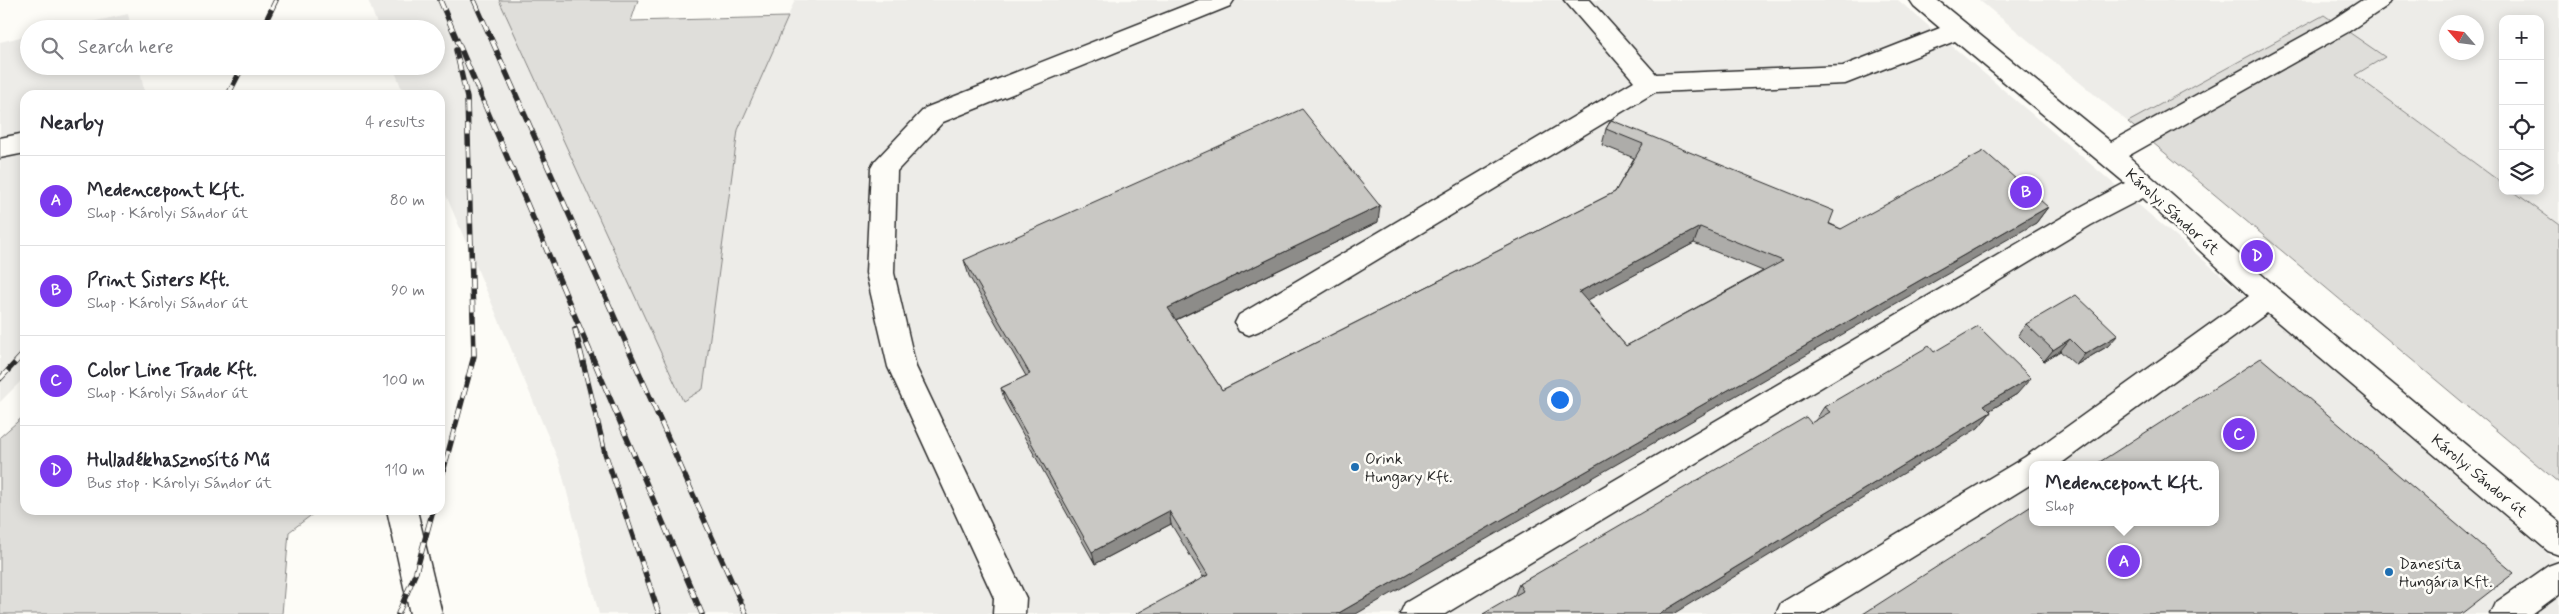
<!DOCTYPE html>
<html lang="en">
<head>
<meta charset="utf-8">
<style>
	body { margin:0; font-family:Mynerve,sans-serif; background:#f2f2f3; color:#2b2b33 }
	.controls { position:absolute; right:15px; top:15px; display:grid; overflow:hidden; border-radius:10px; box-shadow:0 2px 12px #0003 }
	.controls button { width:45px; height:45px; display:grid; place-items:center; padding:0; border:0; border-bottom:1px solid #e1e1e2; background:#fff; color:#2b2b33; font:25px sans-serif }
	.compass { position:absolute; left:2439px; top:15px; width:45px; height:45px; border-radius:50%; background:#fff; box-shadow:0 2px 12px #0003; rotate:298deg }
	.you { position:absolute; left:1559px; top:399px; width:18px; height:18px; margin:-12px; border:4px solid #fff; border-radius:50%; background:#1a73e8; box-shadow:0 0 0 8px #1a73e833 }
	.badge { display:grid; place-items:center; width:32px; height:32px; border-radius:50%; background:#7c3aed; color:#fff; font-size:16px; font-weight:700 }
	.pin { position:absolute; translate:-50% -50%; border:2px solid #fff; box-shadow:0 1px 5px #0006 }
	.popup { position:absolute; left:2029px; top:461px; width:190px; height:65px; box-sizing:border-box; display:grid; place-content:center; border-radius:10px; background:#fff; filter:drop-shadow(0 1px 4px #0005); font-size:16px; white-space:nowrap; color:#7c7c81 }
	.popup b { font-size:19px; color:#2b2b33 }
	.popup::after { content:''; position:absolute; left:50%; top:100%; margin-left:-10px; border:10px solid transparent; border-top-color:#fff }
	.list { margin:0; padding:0; list-style:none }
	h2 { display:flex; justify-content:space-between; align-items:center; height:65px; margin:0; padding:0 20px; font-size:21px }
	h2 small { font-size:16px; font-weight:400; color:#7c7c81 }
	.list li { display:grid; grid-template-columns:32px 1fr auto; gap:15px; align-items:center; box-sizing:border-box; height:90px; padding:0 20px; border-top:1px solid #e1e1e2 }
	.list b { display:block; font-size:19px; white-space:nowrap }
	.list p { margin:0; font-size:16px; white-space:nowrap; color:#7c7c81 }
	.list em { font-size:16px; font-style:normal; color:#7c7c81 }
	.icon { flex:none; width:28px; height:28px; fill:none; stroke:currentColor; stroke-width:2; stroke-linecap:round; stroke-linejoin:round }
	.map { position:relative; flex:none; width:2559px; height:614px; overflow:hidden }
	.search { position:absolute; background:#fff; box-shadow:0 2px 12px #0003; left:20px; top:20px; width:425px; height:55px; display:flex; align-items:center; gap:12px; box-sizing:border-box; padding:0 18px; border-radius:28px; color:#7c7c81; font-size:19px }
	.panel { position:absolute; background:#fff; box-shadow:0 2px 12px #0003; left:20px; top:90px; width:425px; height:425px; border-radius:15px }
	.map>svg:first-child { display:block }
</style>
</head>
<body>
<div class="map">
<svg width="2559" height="614" viewBox="0 0 2559 614">
	<rect width="100%" height="100%" fill="#fdfcf7"/>
	<filter id="ink" filterUnits="userSpaceOnUse"><feTurbulence type="fractalNoise" baseFrequency=".02" numOctaves="2"/><feDisplacementMap in="SourceGraphic" scale="10" xChannelSelector="R" yChannelSelector="G"/><feConvolveMatrix kernelMatrix="1 2 1 2 8 2 1 2 1" color-interpolation-filters="sRGB"/></filter>
	<g filter="url(#ink)">
		<!-- built -->
		<g fill="#edece8" fill-rule="evenodd">
			<path d="M368 0H499L683 401 703 389 738 129 795 0H1898L2559 563V614H599L559 462 440 181V95H404L393 66H436V29H379ZM2033 465H2215V522H2033Z"/>
			<path d="M1979 0H2559V225L2513 191H2540V19H2503V184L2355 75 2384 57 2324 15 2128 122ZM2446 22H2476V52H2446Z"/>
			<polygon points="128,14 131,29 60,29"/>
			<polygon points="29,35 29,66 139,66 145,95 25,95 25,377 0,402 0,42"/>
		</g>
		<!-- green -->
		<g fill="#dfdeda" stroke="#858482">
			<polygon points="499,0 638,0 631,21 788,17 738,130 703,389 683,401"/>
			<polygon points="2324,15 2385,57 2355,75 2503,184 2503,191 2513,191 2559,225 2559,483 2128,122"/>
			<polygon points="25,415 25,510 318,510 289,532 282,614 0,614 0,437"/>
		</g>
		<g fill="none" stroke-linecap="round" stroke-linejoin="round">
			<!-- minor casing -->
			<g stroke="#2b2b2b" stroke-width="3">
				<g id="minor">
					<polygon points="1199,0 1234,0 1230,6 943,122 897,171 894,273 916,367 1026,598 1025,614 993,614 994,598 888,367 866,273 871,168 875,161 925,108"/>
					<polygon points="1564,0 1590,0 1656,74 1843,66 1940,28 1914,6 1910,0 1937,0 2111,142 2332,20 2362,0 2391,0 2387,6 2348,32 2128,156 2278,289 2559,522 2559,555 2548,551 2267,313 2059,465 2033,465 2033,483 1820,614 1776,614 1781,603 2025,457 2249,296 2143,198 2091,225 1445,614 1400,614 1405,603 2073,211 2125,183 1955,41 1845,84 1655,92 1259,331 1249,335 1239,331 1235,323 1239,315 1634,81"/>
					<polygon points="25,133 25,153 0,158 0,138"/>
					<polygon points="387,510 417,510 442,614 410,614"/>
					<polygon points="2559,562 2559,594 2532,614 2490,614 2495,603 2548,566"/>
				</g>
			</g>
			<!-- minor -->
			<use href="#minor" fill="#fdfcf7" fill-rule="evenodd"/>
			<!-- rail casing -->
			<g stroke="#2b2b2b" stroke-width="5.5">
				<g id="rail">
					<polyline points="440,0 702,614"/>
					<polyline points="474,0 746,614"/>
					<polyline points="262,29 276,0"/>
					<polyline points="228,95 243,66"/>
					<polyline points="575,329 605,453 659,614"/>
					<polyline points="0,379 25,352"/>
					<polyline points="440,483 474,356 467,98 456,50"/>
					<polyline points="398,614 416,572 433,510"/>
				</g>
			</g>
			<!-- rail -->
			<use href="#rail" stroke="#fdfcf7" stroke-width="4" stroke-dasharray="11" stroke-linecap="butt"/>
		</g>
		<!-- wall -->
		<g fill="#adaca9" stroke="#2b2b2b" fill-rule="evenodd">
			<path d="M1611 120 1841 229 2048 207 2036 223 1203 577 1171 524 1095 564 1005 402 1001 388 1026 376 969 276 964 260 1378 222 1176 320 1222 390 1615 192 1634 158 1602 145 1606 129ZM1694 243 1763 271 1626 346 1587 300Z"/>
			<polygon points="2026,324 2108,346 2076,365 2060,351 2044,361 2018,335"/>
			<polygon points="1934,352 2017,394 1990,410 1991,412 1978,428 1514,596 1519,584 1815,421 1824,407"/>
		</g>
		<!-- shaded-wall -->
		<g fill="#8d8c89" stroke="#2b2b2b">
			<polygon points="1380,206 1378,222 1169,323 1168,308"/>
			<polygon points="2048,207 2036,223 1356,614 1337,614"/>
			<polygon points="1700,227 1694,243 1575,307 1579,292"/>
			<polygon points="2118,335 2108,346 2076,365 2085,354"/>
			<polygon points="2070,339 2060,351 2044,361 2053,350"/>
			<polygon points="2031,378 2017,394 1972,421 1984,405"/>
			<polygon points="1991,412 1978,428 1673,614 1659,614"/>
			<polygon points="1169,511 1171,524 1095,564 1092,552"/>
		</g>
		<!-- building -->
		<g fill="#c9c8c4" stroke="#2b2b2b" fill-rule="evenodd">
			<path d="M1302 109 1380 206 1168 308 1222 390 1615 192 1643 144 1606 129 1611 120 1834 211 1829 224 1841 229 1984 151 2048 207 1337 614H1136L1208 575 1169 511 1092 552 1001 388 1030 374 964 260ZM1700 227 1783 261 1626 346 1579 292Z"/>
			<polygon points="2076,295 2118,335 2085,354 2070,339 2053,350 2026,324"/>
			<polygon points="1978,326 2031,378 1984,405 1991,412 1659,614 1483,614 1523,591 1519,584 1806,417 1811,423 1830,412 1824,407 1929,346 1934,352"/>
			<polygon points="2261,358 2514,573 2461,614 1863,614 2033,505 2033,522 2215,522 2215,465 2095,465"/>
		</g>
	</g>
	<!-- markers -->
	<g fill="#1f6fb2" stroke="#fdfcf7" stroke-width="2">
		<circle cx="1355" cy="467" r="5"/>
		<circle cx="2389" cy="572" r="5"/>
	</g>
	<g text-anchor="middle" stroke-width="5" stroke-linejoin="round" paint-order="stroke">
		<!-- street labels -->
		<g font-size="16" fill="#2b2b2b" stroke="#fdfcf7">
			<text transform="translate(2173 211) rotate(42)" y="6">Károlyi Sándor út</text>
			<text transform="translate(2480 475) rotate(40)" y="6">Károlyi Sándor út</text>
		</g>
		<!-- poi labels -->
		<g font-size="16" fill="#2b2b2b" stroke="#fdfcf7" text-anchor="start">
			<text x="1365" y="464">Orink<tspan x="1365" dy="18">Hungary Kft.</tspan></text>
			<text x="2399" y="569">Danesita<tspan x="2399" dy="18">Hungária Kft.</tspan></text>
		</g>
	</g>
</svg>
<div class="controls">
<button>+</button>
<button>−</button>
<button><svg class="icon" aria-label="locate" viewBox="0 0 24 24"><circle cx="12" cy="12" r="6"/><path d="M12 2v4M12 18v4M2 12h4M18 12h4"/></svg></button>
<button><svg class="icon" aria-label="layers" viewBox="0 0 24 24"><path d="M12 4l9 5-9 5-9-5zM3 14l9 5 9-5"/></svg></button>
</div>
<svg class="compass" viewBox="-18 -18 36 36"><path d="M0-13l5 13h-10z" fill="#e53935"/><path d="M0 13l5-13h-10z" fill="#7c7c81"/></svg>
<div class="you"></div>
<div class="pin badge" style="left:2124px;top:561px">A</div>
<div class="popup"><b>Medencepont Kft.</b>Shop</div>
<div class="pin badge" style="left:2026px;top:192px">B</div>
<div class="pin badge" style="left:2239px;top:434px">C</div>
<div class="pin badge" style="left:2257px;top:256px">D</div>
<div class="search"><svg class="icon" aria-label="search" viewBox="0 0 24 24"><circle cx="10" cy="10" r="6"/><path d="M15 15l6 6"/></svg>Search here</div>
<section class="panel">
<h2>Nearby<small>4 results</small></h2>
<ul class="list">
<li><span class="badge">A</span><div><b>Medencepont Kft.</b><p>Shop · Károlyi Sándor út</p></div><em>80 m</em></li>
<li><span class="badge">B</span><div><b>Print Sisters Kft.</b><p>Shop · Károlyi Sándor út</p></div><em>90 m</em></li>
<li><span class="badge">C</span><div><b>Color Line Trade Kft.</b><p>Shop · Károlyi Sándor út</p></div><em>100 m</em></li>
<li><span class="badge">D</span><div><b>Hulladékhasznosító Mű</b><p>Bus stop · Károlyi Sándor út</p></div><em>110 m</em></li>
</ul>
</section>
</div>
</body>
</html>
